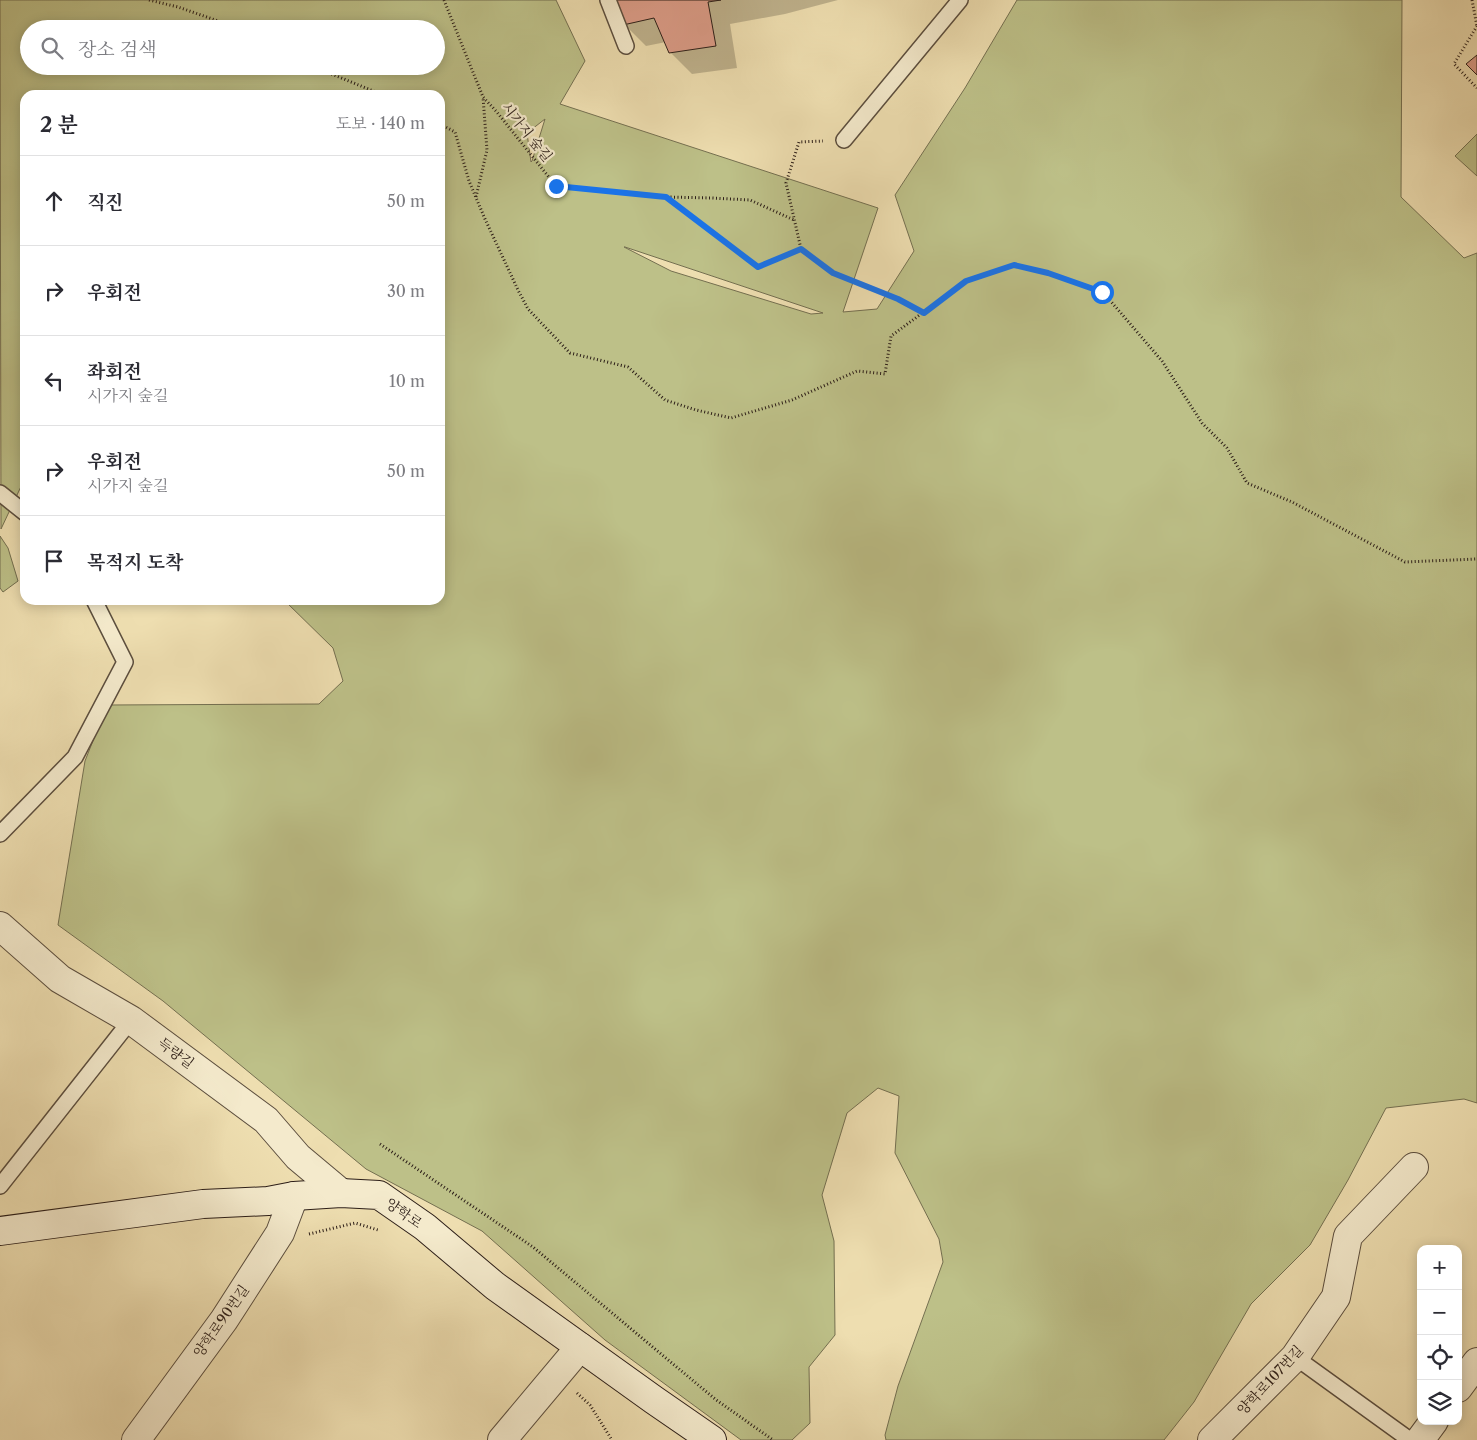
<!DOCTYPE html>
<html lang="ko">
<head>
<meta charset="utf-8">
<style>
	body { margin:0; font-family:"Libre Caslon Text","Noto Serif KR",serif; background:#f2f2f3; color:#2b2b33 }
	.controls { position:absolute; right:15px; bottom:15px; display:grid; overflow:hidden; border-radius:10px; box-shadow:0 2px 12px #0003 }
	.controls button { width:45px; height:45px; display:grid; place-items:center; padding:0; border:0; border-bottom:1px solid #e1e1e2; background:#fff; color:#2b2b33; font:25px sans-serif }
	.stop { position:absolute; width:15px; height:15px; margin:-11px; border:4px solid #1a73e8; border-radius:50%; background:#fff }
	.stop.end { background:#1a73e8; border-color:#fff; box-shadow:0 1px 5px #0008 }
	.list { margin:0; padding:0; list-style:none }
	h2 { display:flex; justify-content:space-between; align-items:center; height:65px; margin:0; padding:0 20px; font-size:21px }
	h2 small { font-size:16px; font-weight:400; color:#7c7c81 }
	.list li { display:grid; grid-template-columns:32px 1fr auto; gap:15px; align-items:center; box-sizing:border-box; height:90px; padding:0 20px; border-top:1px solid #e1e1e2 }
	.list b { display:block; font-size:19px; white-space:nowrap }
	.list p { margin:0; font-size:16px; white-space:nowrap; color:#7c7c81 }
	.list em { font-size:16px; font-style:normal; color:#7c7c81 }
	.icon { flex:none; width:28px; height:28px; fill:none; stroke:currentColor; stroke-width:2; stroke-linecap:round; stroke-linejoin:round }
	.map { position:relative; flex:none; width:1477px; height:1440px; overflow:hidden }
	.search { position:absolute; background:#fff; box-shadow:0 2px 12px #0003; left:20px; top:20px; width:425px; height:55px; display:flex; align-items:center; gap:12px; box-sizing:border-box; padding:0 18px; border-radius:28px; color:#7c7c81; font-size:19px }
	.panel { position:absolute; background:#fff; box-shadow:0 2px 12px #0003; left:20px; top:90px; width:425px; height:515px; border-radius:15px }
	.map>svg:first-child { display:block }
</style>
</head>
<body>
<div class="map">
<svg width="1477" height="1440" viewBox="0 0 1477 1440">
	<rect width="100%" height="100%" fill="#eedeb0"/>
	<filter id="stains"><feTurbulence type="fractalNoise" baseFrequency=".004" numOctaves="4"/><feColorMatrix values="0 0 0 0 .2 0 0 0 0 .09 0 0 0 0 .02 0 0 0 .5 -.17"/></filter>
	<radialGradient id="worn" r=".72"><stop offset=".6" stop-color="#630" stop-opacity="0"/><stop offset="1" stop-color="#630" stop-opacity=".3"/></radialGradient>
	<!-- green -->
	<g fill="#bdc088" stroke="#746f50" fill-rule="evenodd">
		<path d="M0 0H556L585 61 560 104 878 208 843 312 877 309 914 251 895 195 965 88 1017 0H1402L1401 197 1464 258 1477 253V1103L1464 1099 1386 1108 1348 1180 1310 1245 1251 1304 1194 1402 1164 1440H886L885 1435 898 1386 943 1262 939 1239 895 1153 899 1096 878 1088 847 1113 822 1195 834 1241 835 1335 809 1367 810 1423 792 1440H741L605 1340 482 1231 366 1169 163 1001 58 925 85 761 107 705 319 704 343 681 333 648 284 600H440V95H25V401H23L25 478 1 529ZM29 29H436V66H29ZM545 119 532 161 531 162 527 133ZM624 247H625L823 313 811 314 671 271Z"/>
		<polygon points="1477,134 1477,176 1455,156"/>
		<polygon points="0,536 8,548 18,581 3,592 0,588"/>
	</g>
	<!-- shadow -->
	<polygon fill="#0003" points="616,0 838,0 785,14 730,24 737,68 692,74 670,52 666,42 646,46 624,24"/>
	<!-- building -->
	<g fill="#dd9d89" stroke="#2c1e18">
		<polygon points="615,0 721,0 708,2 716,46 669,53 654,18 623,25"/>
		<polygon points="1477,55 1477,75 1466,64"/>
	</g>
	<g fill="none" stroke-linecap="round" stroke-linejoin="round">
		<!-- lane casing -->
		<g stroke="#5c4e3e" stroke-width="18">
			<g id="lane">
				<polyline points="608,0 626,46"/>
				<polyline points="844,140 960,0"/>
				<polyline points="0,493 25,513"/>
				<polyline points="0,834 75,757 125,662 94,600"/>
				<polyline points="0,1186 131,1020"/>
				<polyline points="1295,1357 1410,1440"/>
			</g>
		</g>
		<!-- street casing -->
		<g stroke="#5c4e3e" stroke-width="30">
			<g id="street">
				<polyline points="0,926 60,979 131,1020 266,1120 298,1157 341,1193"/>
				<polyline points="1458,1388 1477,1362"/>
				<polyline points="136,1440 224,1320 280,1233 294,1196"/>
				<polyline points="502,1440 580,1347"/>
				<polyline points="1212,1440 1295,1357 1336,1297 1348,1236 1414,1167"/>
				<polyline points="1420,1440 1434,1421"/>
			</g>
		</g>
		<!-- secondary casing -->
		<g stroke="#2c1e18" stroke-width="30">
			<polyline id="secondary" points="0,1231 203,1204 268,1201 294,1196 341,1193 379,1195 425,1227 495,1286 654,1400 712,1440"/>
		</g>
		<!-- path -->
		<g stroke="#2c1e18" stroke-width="3" stroke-dasharray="1 2.5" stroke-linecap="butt">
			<polyline points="149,0 178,7 241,29"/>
			<polyline points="444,0 483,97 496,111 556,186 666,197 758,267 801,249 786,183 799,142 823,141"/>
			<polyline points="1472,0 1477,26"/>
			<polyline points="1477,26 1454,64 1477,88"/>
			<polyline points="312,66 383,95"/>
			<polyline points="440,124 455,132 469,181 485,219 518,290 528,309 570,353 628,367 665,400 696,410 731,418 792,400 857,371 885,374 891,336 966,281 1014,265 1048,273 1102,291 1162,361 1202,423 1227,448 1247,483 1292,502 1405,562 1477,559"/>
			<polyline points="476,197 487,150 483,97"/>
			<polyline points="667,197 712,198 750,200 794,220"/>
			<polyline points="801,249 833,273 897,299 923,313"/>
			<polyline points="380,1144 533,1247 715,1399 773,1440"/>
			<polyline points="309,1234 355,1223 378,1230"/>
			<polyline points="577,1393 590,1405 612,1440"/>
		</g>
		<!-- lane -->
		<use href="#lane" stroke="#f4eacc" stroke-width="15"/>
		<!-- street -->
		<use href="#street" stroke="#f4eacc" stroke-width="28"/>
		<!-- secondary -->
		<use href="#secondary" stroke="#f4eacc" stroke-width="28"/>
	</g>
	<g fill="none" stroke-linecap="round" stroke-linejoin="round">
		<!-- route -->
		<polyline stroke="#1a73e8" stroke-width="6" points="556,186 666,197 758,267 801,249 833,273 898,299 924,313 966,281 1014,265 1048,273 1102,292"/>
	</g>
	<g text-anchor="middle" stroke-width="4.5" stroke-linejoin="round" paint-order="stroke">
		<!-- street labels -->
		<g font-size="14" fill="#2c1e18" stroke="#f4eacc">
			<text transform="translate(527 132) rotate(51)" y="5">시가지 숲길</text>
			<text transform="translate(176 1053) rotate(37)" y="5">득량길</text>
			<text transform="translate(404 1213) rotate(35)" y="5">양학로</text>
			<text transform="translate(221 1321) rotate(-55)" y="5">양학로90번길</text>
			<text transform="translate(1270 1380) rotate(-47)" y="5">양학로107번길</text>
		</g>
	</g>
	<rect width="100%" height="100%" filter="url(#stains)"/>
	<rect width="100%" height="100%" fill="url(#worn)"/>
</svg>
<div class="controls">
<button>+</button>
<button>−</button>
<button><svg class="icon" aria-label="locate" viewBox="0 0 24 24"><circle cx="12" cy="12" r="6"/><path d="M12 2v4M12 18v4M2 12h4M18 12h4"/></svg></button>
<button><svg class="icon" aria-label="layers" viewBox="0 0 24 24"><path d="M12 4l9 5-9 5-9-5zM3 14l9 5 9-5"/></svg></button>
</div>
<div class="stop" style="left:1102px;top:292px"></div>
<div class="stop end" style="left:556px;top:186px"></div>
<div class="search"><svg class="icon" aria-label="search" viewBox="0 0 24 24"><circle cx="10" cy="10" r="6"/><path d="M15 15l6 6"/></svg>장소 검색</div>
<section class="panel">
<h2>2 분<small>도보 · 140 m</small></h2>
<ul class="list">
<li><svg class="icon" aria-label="ahead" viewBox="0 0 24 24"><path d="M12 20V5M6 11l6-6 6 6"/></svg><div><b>직진</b></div><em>50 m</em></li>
<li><svg class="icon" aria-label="right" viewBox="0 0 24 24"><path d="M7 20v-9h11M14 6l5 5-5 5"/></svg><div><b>우회전</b></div><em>30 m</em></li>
<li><svg class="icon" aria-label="left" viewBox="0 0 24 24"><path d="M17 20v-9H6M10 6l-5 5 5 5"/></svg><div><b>좌회전</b><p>시가지 숲길</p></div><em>10 m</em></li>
<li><svg class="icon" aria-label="right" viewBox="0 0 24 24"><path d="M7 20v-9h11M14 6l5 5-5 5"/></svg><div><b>우회전</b><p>시가지 숲길</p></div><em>50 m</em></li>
<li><svg class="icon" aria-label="arrive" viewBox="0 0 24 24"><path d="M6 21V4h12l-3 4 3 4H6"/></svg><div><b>목적지 도착</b></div></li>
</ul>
</section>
</div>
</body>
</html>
